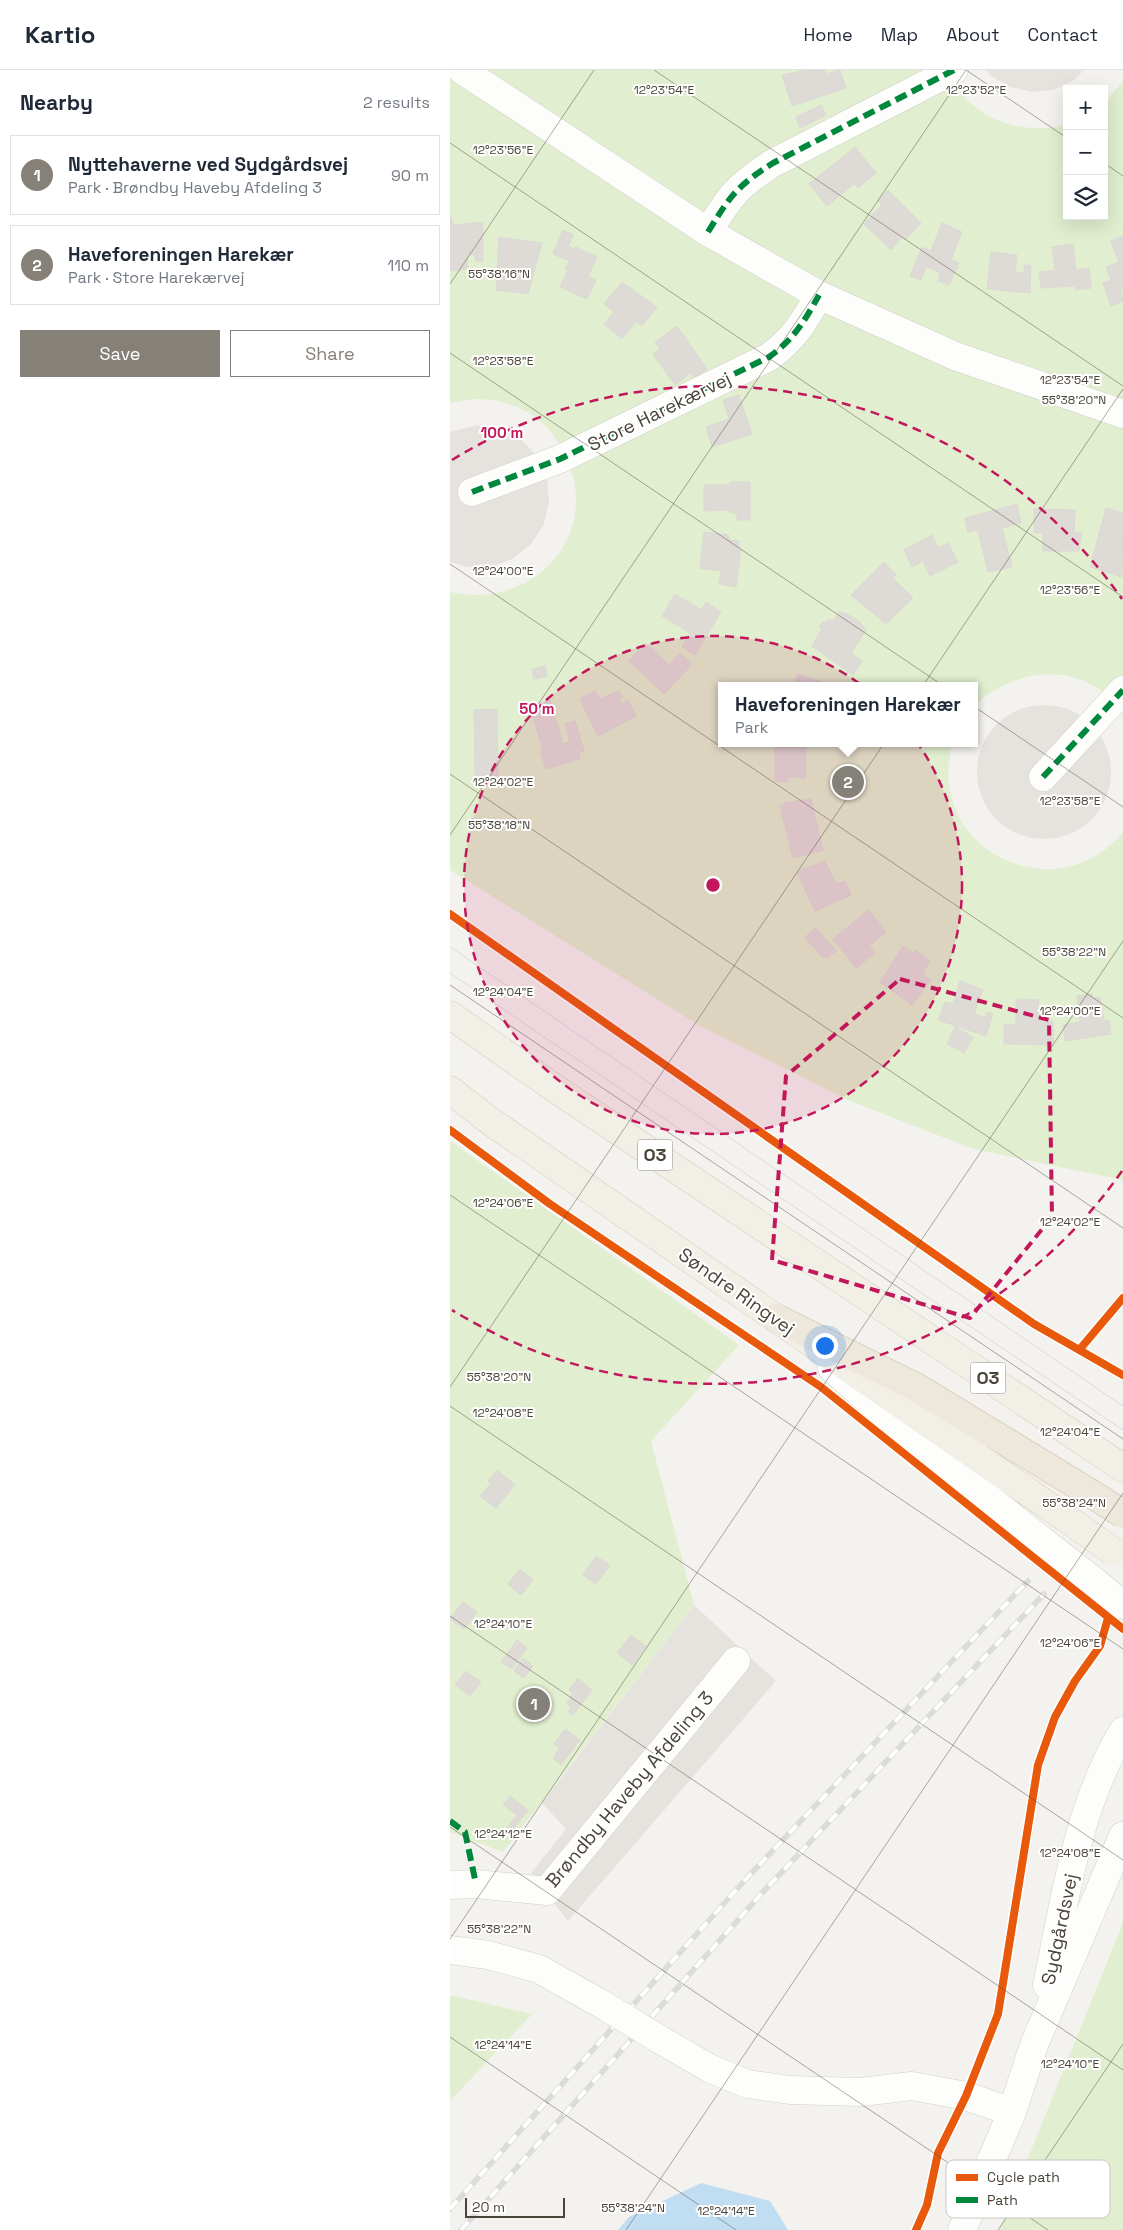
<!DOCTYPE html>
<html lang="en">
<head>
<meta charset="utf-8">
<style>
	body { margin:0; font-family:"Space Grotesk",sans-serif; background:#f6f6f7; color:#1f2937 }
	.controls { position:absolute; right:15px; top:15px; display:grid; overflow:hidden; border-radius:0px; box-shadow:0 5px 20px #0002 }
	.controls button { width:45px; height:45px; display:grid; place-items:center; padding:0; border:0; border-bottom:1px solid #e0e1e3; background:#fff; color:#1f2937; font:25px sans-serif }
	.scale { position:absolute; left:15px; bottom:12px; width:100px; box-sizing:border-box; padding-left:5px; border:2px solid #4b4439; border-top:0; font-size:14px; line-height:18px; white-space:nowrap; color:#4b4439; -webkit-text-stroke:4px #fff; paint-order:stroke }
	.you { position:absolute; left:374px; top:1275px; width:18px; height:18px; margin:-12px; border:4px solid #fff; border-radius:50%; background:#1a73e8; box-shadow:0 0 0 8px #1a73e833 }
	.badge { display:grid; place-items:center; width:32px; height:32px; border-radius:50%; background:#868178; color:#fff; font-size:16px; font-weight:700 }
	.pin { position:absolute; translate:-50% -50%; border:2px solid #fff; box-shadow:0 1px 5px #0006 }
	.popup { position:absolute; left:268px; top:612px; width:260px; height:65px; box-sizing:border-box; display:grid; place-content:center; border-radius:0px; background:#fff; filter:drop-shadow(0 1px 4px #0005); font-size:16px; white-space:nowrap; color:#747a83 }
	.popup b { font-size:19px; color:#1f2937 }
	.popup::after { content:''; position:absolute; left:50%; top:100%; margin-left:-10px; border:10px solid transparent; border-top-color:#fff }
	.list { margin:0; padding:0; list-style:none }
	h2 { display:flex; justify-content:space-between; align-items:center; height:65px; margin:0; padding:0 20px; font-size:21px }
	h2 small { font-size:16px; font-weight:400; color:#747a83 }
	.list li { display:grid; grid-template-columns:32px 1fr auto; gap:15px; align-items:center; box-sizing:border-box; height:80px; margin:0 10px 10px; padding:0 10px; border:1px solid #e0e1e3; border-radius:0px }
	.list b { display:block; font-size:19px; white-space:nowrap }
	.list p { margin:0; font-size:16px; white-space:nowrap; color:#747a83 }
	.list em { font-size:16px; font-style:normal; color:#747a83 }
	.actions { display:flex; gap:10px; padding:15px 20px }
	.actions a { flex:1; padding:11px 0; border:1px solid #868178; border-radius:0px; text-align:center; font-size:18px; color:#868178 }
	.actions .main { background:#868178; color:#fff }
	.icon { flex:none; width:28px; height:28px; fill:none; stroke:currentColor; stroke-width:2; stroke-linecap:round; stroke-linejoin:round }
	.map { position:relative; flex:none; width:673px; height:2160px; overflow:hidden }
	header { display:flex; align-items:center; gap:30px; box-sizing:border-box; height:70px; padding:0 25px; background:#fff; border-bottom:1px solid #e0e1e3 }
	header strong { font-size:24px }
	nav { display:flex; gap:28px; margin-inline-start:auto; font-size:18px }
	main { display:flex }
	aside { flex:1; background:#fff }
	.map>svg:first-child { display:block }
</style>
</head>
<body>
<header>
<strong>Kartio</strong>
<nav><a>Home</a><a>Map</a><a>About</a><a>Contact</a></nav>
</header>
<main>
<aside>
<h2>Nearby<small>2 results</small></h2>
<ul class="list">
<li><span class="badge">1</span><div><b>Nyttehaverne ved Sydgårdsvej</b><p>Park · Brøndby Haveby Afdeling 3</p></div><em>90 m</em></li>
<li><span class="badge">2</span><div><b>Haveforeningen Harekær</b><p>Park · Store Harekærvej</p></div><em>110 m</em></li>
</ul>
<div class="actions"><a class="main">Save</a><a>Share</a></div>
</aside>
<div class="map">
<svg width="673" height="2160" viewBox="0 0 673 2160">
	<rect width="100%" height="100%" fill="#f4f2ee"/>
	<!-- green -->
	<g fill="#e1eecf">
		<path d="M0 0H496C517 46 569 68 617 54V146H654V34L673 11V641C633 591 568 595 524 636V616H272V673H503C472 777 605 845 673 762V1110L523 1079 398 1030 250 956 0 800V522C82 541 153 466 116 387 108 370 99 357 84 346 68 336 46 328 26 329 18 329 9 332 0 333Z"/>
		<polygon points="0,1071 289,1275 201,1371 244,1535 53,1782 0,1762"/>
		<polygon points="673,1853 673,2160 549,2160 672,1855"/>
		<polygon points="0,1925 82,1944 0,2031"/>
	</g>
	<!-- parking -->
	<g fill="#e6e3df">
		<polygon points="536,0 634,0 624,10 603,20 582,22 560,17 541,6"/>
		<polygon points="27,355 50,359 71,369 87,386 97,408 99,431 94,454 81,474 62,489 41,497 17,497 0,492 0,362"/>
		<circle cx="594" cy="702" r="67"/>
		<polygon points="244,1535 326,1611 118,1851 81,1803 116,1759 92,1733"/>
	</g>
	<!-- water -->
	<polygon fill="#c0ddf1" points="251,2113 320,2131 338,2160 168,2160 179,2147"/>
	<!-- building -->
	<g fill="#dedbd6" stroke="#dcd9d4">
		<polygon points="357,0 375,1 376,4 390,0 396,18 342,36 332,5"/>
		<polygon points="371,35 376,45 350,58 346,47"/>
		<polygon points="405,77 426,103 408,118 404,114 377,136 359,114"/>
		<polygon points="438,120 471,153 455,170 452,167 441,180 414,154 432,135 428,130"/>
		<polygon points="0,145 3,155 33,152 33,191 25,191 25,185 17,185 18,199 0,201"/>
		<polygon points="492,153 512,162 501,190 509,193 499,215 488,211 491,203 476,197 471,210 460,206 472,177 481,181"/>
		<polygon points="113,160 124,165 118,176 125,179 126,177 147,187 138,206 146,210 137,229 110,217 118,200 115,199 119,191 103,184"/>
		<polygon points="673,166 673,219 671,220 673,231 661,236 653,213 661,210 656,197 669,192 661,171"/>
		<polygon points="49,167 92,173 78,224 46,220"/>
		<polygon points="623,174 626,200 639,198 641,218 626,220 625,216 591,218 589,202 605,200 602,177"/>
		<polygon points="541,182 567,185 565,202 574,203 574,195 581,195 580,223 537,219"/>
		<polygon points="172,212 207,237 192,256 186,252 172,269 154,254 164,242 154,234"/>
		<polygon points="227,256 257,299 244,308 241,303 225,315 203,284 210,279 205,272"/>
		<polygon points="289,325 302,364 262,377 256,357 279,349 273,330"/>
		<polygon points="280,412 300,412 300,450 287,450 287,443 280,443 280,440 254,441 254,415 280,415"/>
		<polygon points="567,434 571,453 552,458 562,497 538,502 528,460 518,462 515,448"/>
		<polygon points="656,438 673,443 672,507 640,497"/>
		<polygon points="584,439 625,440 624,463 632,463 629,481 593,481 593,463 584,463"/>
		<polygon points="254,462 279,465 279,470 289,471 288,479 291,479 286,517 269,514 271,501 250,498"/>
		<polygon points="482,465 488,478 498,473 508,492 480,506 473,491 462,497 454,480"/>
		<polygon points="434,492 446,505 443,508 463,528 436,554 401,525"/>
		<polygon points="225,524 252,540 256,532 271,542 245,585 232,577 240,563 212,546"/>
		<polygon points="389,542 397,544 410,552 416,560 401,583 412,591 403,605 362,576 372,559 369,557 373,551 376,553 379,549 383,551"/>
		<polygon points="196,573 219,595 230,583 242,594 214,624 179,591"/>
		<polygon points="95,596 97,606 84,609 82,599"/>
		<polygon points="348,604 384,616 344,616"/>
		<polygon points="145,621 150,629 169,621 172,628 169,629 172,634 178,630 186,646 148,666 130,629"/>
		<polygon points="100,630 113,674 120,672 115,654 125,651 134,681 128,683 130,689 96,699 90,680 93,680 80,636"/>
		<polygon points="47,639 48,706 25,706 24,640"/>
		<polygon points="325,673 353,673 353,676 356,676 355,708 338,707 338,712 325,711"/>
		<polygon points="361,729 373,780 343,788 330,736 335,735 334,733"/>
		<polygon points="375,791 386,814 395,811 401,825 365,841 347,802"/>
		<polygon points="419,840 436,862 419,876 425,883 406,898 383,869"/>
		<polygon points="366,858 386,881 377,888 376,886 373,888 355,867"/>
		<polygon points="453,876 463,883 465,880 480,891 472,904 481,910 462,935 430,912"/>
		<polygon points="510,911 533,920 524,944 535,947 537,942 543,944 536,966 488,950 495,932 503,934"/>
		<polygon points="642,924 643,928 650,927 654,951 659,950 661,964 615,971 613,955 630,952 627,926"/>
		<polygon points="566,929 589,930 588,950 603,951 603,975 554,974 554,955 566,955"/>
		<polygon points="505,957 523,967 514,983 497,974"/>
		<polygon points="47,1400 65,1415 46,1438 30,1426 41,1413 38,1411"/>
		<polygon points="146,1486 160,1495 146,1514 133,1505"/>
		<polygon points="70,1499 83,1510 71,1525 58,1514"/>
		<polygon points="13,1532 27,1542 14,1559 0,1549"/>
		<polygon points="181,1565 196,1576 182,1595 167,1583"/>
		<polygon points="67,1570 77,1578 62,1599 51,1592"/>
		<polygon points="73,1588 83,1596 74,1608 64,1601"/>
		<polygon points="16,1601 31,1612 20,1626 5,1615"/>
		<polygon points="128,1608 142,1620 123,1645 118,1641 121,1637 117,1633 123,1624 119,1620"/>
		<polygon points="115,1659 130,1670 111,1695 103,1688 110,1678 104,1674"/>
		<polygon points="60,1726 78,1740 62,1761 57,1757 67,1745 53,1735"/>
	</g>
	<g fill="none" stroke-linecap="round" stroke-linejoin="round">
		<!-- minor casing -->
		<g stroke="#d2d0cb" stroke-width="29">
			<g id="minor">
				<polyline points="12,0 258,162 369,225 505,286 673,344"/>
				<path d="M258 162C280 126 287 116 323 93L504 0"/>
				<path d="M22 422 110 389 319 287C344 269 354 252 369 225"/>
				<polyline points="593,707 673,620"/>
				<polyline points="382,1298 442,1351 590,1469"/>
				<polyline points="640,1508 673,1535"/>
				<polyline points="0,1815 26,1814 97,1821 286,1591"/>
				<polyline points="0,1880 38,1885 89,1899 155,1936"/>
				<path d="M597 1915C615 1829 627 1738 673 1661"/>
				<polyline points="209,1969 259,1998 297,2014 340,2020 411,2022 462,2016 516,2026 562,2042"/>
				<polyline points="512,2160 562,2042 584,1975 673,1766"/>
			</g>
		</g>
		<!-- major casing -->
		<g stroke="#d6cebb" stroke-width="29">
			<g id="major">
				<polyline points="0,945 103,1017 673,1398"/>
				<polyline points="0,1020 40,1051 613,1446"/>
			</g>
		</g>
		<!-- highway casing -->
		<g stroke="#ccbfa9" stroke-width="29">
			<polyline id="highway" points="326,1248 466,1317 637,1421"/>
		</g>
		<!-- minor -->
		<use href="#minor" stroke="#fdfdfc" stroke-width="28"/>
		<!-- major -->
		<use href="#major" stroke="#f2efe6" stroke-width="28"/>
		<!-- highway -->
		<use href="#highway" stroke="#ede8db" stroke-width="28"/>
		<!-- tram -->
		<g stroke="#dbdbda" stroke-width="1">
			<polyline points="0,877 673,1336"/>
			<polyline points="0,903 673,1360"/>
		</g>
		<!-- rail casing -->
		<g stroke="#dbdbda" stroke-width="5.5">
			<g id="rail">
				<polyline points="0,2139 296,1809 578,1511"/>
				<polyline points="11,2160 312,1823 594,1524"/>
			</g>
		</g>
		<!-- rail -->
		<use href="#rail" stroke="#fff" stroke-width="4" stroke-dasharray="11" stroke-linecap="butt"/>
		<!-- minor-bridge casing -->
		<g stroke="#d2d0cb" stroke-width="29" stroke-linecap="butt">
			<g id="minor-bridge">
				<polyline points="590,1469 640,1508"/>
				<polyline points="155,1936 209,1969"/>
			</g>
		</g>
		<!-- major-bridge casing -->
		<g stroke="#d6cebb" stroke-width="29" stroke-linecap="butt">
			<polyline id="major-bridge" points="613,1446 664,1482"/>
		</g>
		<!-- highway-bridge casing -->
		<g stroke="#ccbfa9" stroke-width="29" stroke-linecap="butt">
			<polyline id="highway-bridge" points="637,1421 673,1444"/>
		</g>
		<!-- minor-bridge -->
		<use href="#minor-bridge" stroke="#fdfdfc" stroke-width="28"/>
		<!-- major-bridge -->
		<use href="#major-bridge" stroke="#f2efe6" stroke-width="28"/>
		<!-- highway-bridge -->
		<use href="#highway-bridge" stroke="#ede8db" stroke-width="28"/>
		<!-- quiet -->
		<g stroke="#00873e" stroke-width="6" stroke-dasharray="12 6" stroke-linecap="butt">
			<path d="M258 162C280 126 287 116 323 93L504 0"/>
			<path d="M22 422 110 389 319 287C344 269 354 252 369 225"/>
			<polyline points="593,707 673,620"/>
			<polyline points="0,1751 15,1762 26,1814"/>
		</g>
		<!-- cycleway casing -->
		<g stroke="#fff" stroke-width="11">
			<g id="cycleway">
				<polyline points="0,844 584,1254 673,1305"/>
				<polyline points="0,1060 100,1134 371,1317 673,1559"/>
				<polyline points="630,1279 673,1228"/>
				<polyline points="466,2160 477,2135 488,2083 516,2026 548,1944 588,1695 605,1647 625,1611 650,1576 658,1548"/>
			</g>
		</g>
		<!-- cycleway -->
		<use href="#cycleway" stroke="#e8590c" stroke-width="8"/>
	</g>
	<!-- marked area -->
	<path fill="none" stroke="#c2185b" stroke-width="4" stroke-dasharray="10 6" stroke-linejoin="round" d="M450 909 599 950 602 1147 520 1248 322 1190 336 1006Z"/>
	<!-- ticks -->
	<path fill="none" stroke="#4b4439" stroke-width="1" stroke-opacity="0.45" d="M204 0 673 316M516 0 617 68M0 73 673 527M654 93 673 106M0 214 144 0M0 283 673 737M0 494 673 948M0 704 673 1158M0 765 516 0M0 915 673 1369M0 1125 673 1579M0 1317 673 319M0 1336 673 1790M0 1546 673 2000M0 1757 598 2160M0 1869 673 871M0 1967 286 2160M176 2160 673 1423M548 2160 673 1974"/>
	<!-- distance rings -->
	<circle cx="263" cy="815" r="249" fill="#c2185b" fill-opacity=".12"/>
	<g fill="none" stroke="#c2185b" stroke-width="2.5" stroke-dasharray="9 6">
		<circle cx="263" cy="815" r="249"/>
		<path d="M672 1101A499 499 0 0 1 2 1240M2 390A499 499 0 0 1 672 529"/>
	</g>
	<g text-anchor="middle" stroke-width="4" stroke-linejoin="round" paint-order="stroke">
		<!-- shield labels -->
		<g fill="#fff" stroke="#817c74" stroke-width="1">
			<rect x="187.5" y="1069.5" width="35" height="31" rx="4"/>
			<rect x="520.5" y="1292.5" width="35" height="31" rx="4"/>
		</g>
		<g font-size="18" font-weight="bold" fill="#4b4439">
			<text x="205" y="1091">O3</text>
			<text x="538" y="1314">O3</text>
		</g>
		<!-- street labels -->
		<g font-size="19" fill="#4b4439" stroke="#fff">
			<text transform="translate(209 341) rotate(-26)" y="7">Store Harekærvej</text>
			<text transform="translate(287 1221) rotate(35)" y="7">Søndre Ringvej</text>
			<text transform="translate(179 1719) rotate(-50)" y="7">Brøndby Haveby Afdeling 3</text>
			<text transform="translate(609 1859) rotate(-78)" y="7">Sydgårdsvej</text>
		</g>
	</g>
	<!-- legend -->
	<rect x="496" y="2090" width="164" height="58" rx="8" fill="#fff" stroke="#c9c7c4" stroke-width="1"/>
	<rect x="506" y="2104" width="22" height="7" fill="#e8590c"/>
	<rect x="506" y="2127" width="22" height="6" fill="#00873e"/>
	<g font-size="14" fill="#4b4439">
		<text x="537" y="2112">Cycle path</text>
		<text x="537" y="2135">Path</text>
	</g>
	<g font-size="12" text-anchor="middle" fill="#4b4439" stroke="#fff" stroke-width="4" stroke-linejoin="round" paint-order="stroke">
		<text x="214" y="24">12°23'54"E</text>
		<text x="526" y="24">12°23'52"E</text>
		<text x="53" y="84">12°23'56"E</text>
		<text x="49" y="208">55°38'16"N</text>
		<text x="53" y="295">12°23'58"E</text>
		<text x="620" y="314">12°23'54"E</text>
		<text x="624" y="334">55°38'20"N</text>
		<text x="53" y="505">12°24'00"E</text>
		<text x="620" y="524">12°23'56"E</text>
		<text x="53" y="716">12°24'02"E</text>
		<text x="620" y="735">12°23'58"E</text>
		<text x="49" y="759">55°38'18"N</text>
		<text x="624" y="886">55°38'22"N</text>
		<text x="53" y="926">12°24'04"E</text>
		<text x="620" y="945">12°24'00"E</text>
		<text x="53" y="1137">12°24'06"E</text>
		<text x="620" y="1156">12°24'02"E</text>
		<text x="49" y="1311">55°38'20"N</text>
		<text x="53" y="1347">12°24'08"E</text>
		<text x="620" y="1366">12°24'04"E</text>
		<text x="624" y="1437">55°38'24"N</text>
		<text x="53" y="1558">12°24'10"E</text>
		<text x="620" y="1577">12°24'06"E</text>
		<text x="53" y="1768">12°24'12"E</text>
		<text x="620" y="1787">12°24'08"E</text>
		<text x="49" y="1863">55°38'22"N</text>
		<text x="53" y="1979">12°24'14"E</text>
		<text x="620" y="1998">12°24'10"E</text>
		<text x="183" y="2142">55°38'24"N</text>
		<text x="276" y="2145">12°24'14"E</text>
	</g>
	<circle cx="263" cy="815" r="8" fill="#c2185b" stroke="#fff" stroke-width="2.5"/>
	<g font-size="15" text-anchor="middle" font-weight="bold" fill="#c2185b" stroke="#fff" stroke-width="4" stroke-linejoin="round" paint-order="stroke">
		<text x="52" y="368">100 m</text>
		<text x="87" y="644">50 m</text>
	</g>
</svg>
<div class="controls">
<button>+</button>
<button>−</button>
<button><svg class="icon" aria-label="layers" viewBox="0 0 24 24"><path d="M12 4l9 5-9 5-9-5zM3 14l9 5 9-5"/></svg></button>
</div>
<div class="scale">20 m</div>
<div class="you"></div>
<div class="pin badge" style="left:84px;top:1634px">1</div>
<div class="pin badge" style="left:398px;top:712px">2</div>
<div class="popup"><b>Haveforeningen Harekær</b>Park</div>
</div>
</main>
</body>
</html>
